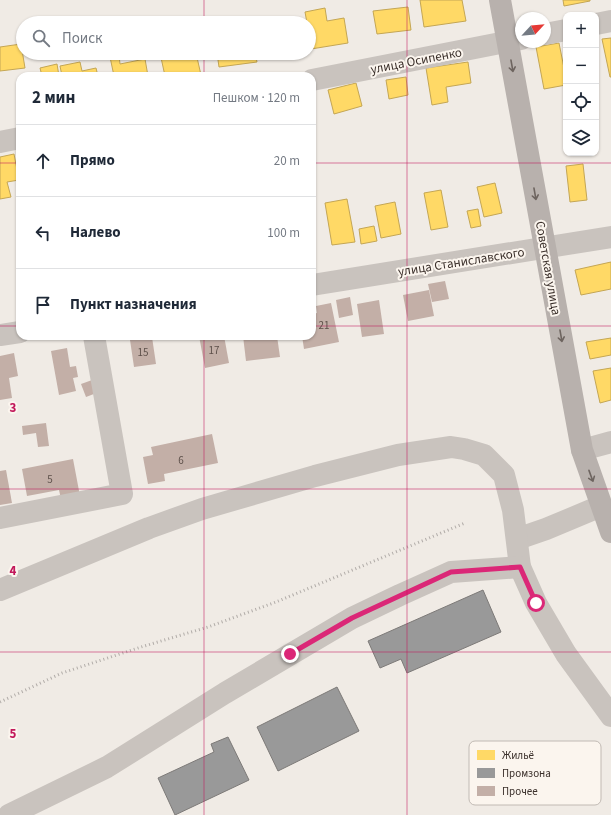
<!DOCTYPE html>
<html lang="ru">
<head>
<meta charset="utf-8">
<style>
	body { margin:0; font-family:"Source Sans 3",sans-serif; background:#f2f2f3; color:#1f2937 }
	.controls { position:absolute; right:12px; top:12px; display:grid; overflow:hidden; border-radius:8px; box-shadow:0 1px 3px #0004 }
	.controls button { width:36px; height:36px; display:grid; place-items:center; padding:0; border:0; border-bottom:1px solid #e0e1e3; background:#fff; color:#1f2937; font:20px sans-serif }
	.compass { position:absolute; left:515px; top:12px; width:36px; height:36px; border-radius:50%; background:#fff; box-shadow:0 1px 3px #0004; rotate:64deg }
	.stop { position:absolute; width:12px; height:12px; margin:-9px; border:3px solid #db2777; border-radius:50%; background:#fff }
	.stop.end { background:#db2777; border-color:#fff; box-shadow:0 1px 4px #0008 }
	.list { margin:0; padding:0; list-style:none }
	h2 { display:flex; justify-content:space-between; align-items:center; height:52px; margin:0; padding:0 16px; font-size:17px }
	h2 small { font-size:13px; font-weight:400; color:#747a83 }
	.list li { display:grid; grid-template-columns:26px 1fr auto; gap:12px; align-items:center; box-sizing:border-box; height:72px; padding:0 16px; border-top:1px solid #e0e1e3 }
	.list b { display:block; font-size:15px; white-space:nowrap }
	.list em { font-size:13px; font-style:normal; color:#747a83 }
	.icon { flex:none; width:22px; height:22px; fill:none; stroke:currentColor; stroke-width:2; stroke-linecap:round; stroke-linejoin:round }
	.map { position:relative; flex:none; width:611px; height:815px; overflow:hidden }
	.search { position:absolute; background:#fff; box-shadow:0 1px 3px #0004; left:16px; top:16px; width:300px; height:44px; display:flex; align-items:center; gap:10px; box-sizing:border-box; padding:0 14px; border-radius:22px; color:#747a83; font-size:15px }
	.panel { position:absolute; background:#fff; box-shadow:0 1px 3px #0004; left:16px; top:72px; width:300px; height:268px; border-radius:12px }
	.map>svg:first-child { display:block }
</style>
</head>
<body>
<div class="map">
<svg width="611" height="815" viewBox="0 0 611 815">
	<rect width="100%" height="100%" fill="#f0ebe5"/>
	<!-- homes -->
	<g fill="#ffd966" stroke="#c4a654">
		<polygon points="420,0 462,0 466,21 424,27"/>
		<polygon points="563,0 590,0 590,1 564,6"/>
		<polygon points="408,7 411,30 377,34 373,11"/>
		<polygon points="325,8 327,21 344,18 348,43 311,49 309,37 309,23 307,23 305,12"/>
		<polygon points="283,17 284,23 258,23 257,21"/>
		<polygon points="611,38 611,77 610,77 602,39"/>
		<polygon points="559,43 566,78 566,85 544,89 536,47"/>
		<polygon points="21,44 25,68 0,71 0,47"/>
		<polygon points="160,53 196,53 201,75 165,76"/>
		<polygon points="217,53 255,53 257,62 219,67"/>
		<polygon points="119,55 120,64 145,59 148,76 114,76 110,57"/>
		<polygon points="80,62 82,71 96,68 98,76 62,76 60,66"/>
		<polygon points="468,62 471,83 446,87 448,102 432,105 426,68"/>
		<polygon points="57,64 59,76 42,76 40,68"/>
		<polygon points="406,77 408,95 389,99 386,80"/>
		<polygon points="356,83 362,106 334,114 328,90"/>
		<polygon points="14,154 19,180 7,182 11,197 0,199 0,157"/>
		<polygon points="583,164 587,200 570,202 566,166"/>
		<polygon points="495,183 502,213 484,217 477,187"/>
		<polygon points="441,190 448,227 431,230 424,193"/>
		<polygon points="347,199 355,242 332,245 325,203"/>
		<polygon points="395,202 401,234 381,238 375,206"/>
		<polygon points="478,209 481,226 471,228 467,211"/>
		<polygon points="374,226 377,241 361,244 359,229"/>
		<polygon points="611,262 611,289 581,295 575,270"/>
		<polygon points="611,338 611,355 590,359 586,342"/>
		<polygon points="611,368 611,400 600,403 593,371"/>
	</g>
	<!-- industry -->
	<g fill="#999" stroke="#7d7a78">
		<polygon points="483,590 501,632 407,673 401,659 380,668 368,641"/>
		<polygon points="337,687 359,731 278,771 257,727"/>
		<polygon points="228,737 249,780 175,815 158,778 214,752 211,744"/>
	</g>
	<!-- building -->
	<g fill="#c3afa7">
		<polygon points="445,281 449,299 432,302 428,284"/>
		<polygon points="429,290 434,316 408,321 403,295"/>
		<polygon points="350,297 353,315 339,318 336,300"/>
		<polygon points="379,300 384,334 362,337 357,304"/>
		<polygon points="331,303 339,342 304,349 302,336 312,336 312,314 317,313 316,306"/>
		<polygon points="199,336 224,336 229,363 205,368"/>
		<polygon points="243,336 277,336 280,357 246,361"/>
		<polygon points="152,337 156,364 134,367 130,340"/>
		<polygon points="67,348 70,367 76,366 78,377 73,378 76,391 59,395 51,351"/>
		<polygon points="14,353 18,376 9,378 12,398 0,400 0,356"/>
		<polygon points="95,379 99,392 86,397 81,384"/>
		<polygon points="46,423 49,446 38,447 36,433 23,435 22,426"/>
		<polygon points="212,434 218,463 164,474 165,481 148,484 143,457 153,455 151,447"/>
		<polygon points="73,459 80,496 61,499 59,490 27,496 22,469"/>
		<polygon points="6,470 12,503 0,505 0,471"/>
	</g>
	<g fill="none" stroke-linecap="round" stroke-linejoin="round">
		<!-- minor -->
		<g stroke="#c9c3be" stroke-width="22">
			<polyline points="596,24 611,21"/>
			<polyline points="545,34 566,30"/>
			<polyline points="312,80 521,39"/>
			<polyline points="0,142 20,138"/>
			<polyline points="312,285 611,237"/>
			<polyline points="0,335 20,332"/>
			<polyline points="582,450 611,442"/>
			<polyline points="0,518 122,494 94,336"/>
			<polyline points="517,539 546,529 601,506"/>
			<polyline points="0,590 149,528 202,509 315,476 398,455 451,447 464,449 484,455 504,475 513,510 520,567 536,603 566,654 611,716"/>
			<polyline points="9,815 107,767 225,693 352,618 400,595 451,572 520,567"/>
		</g>
		<!-- major -->
		<polyline stroke="#b8b1ad" stroke-width="22" points="500,0 582,450 611,532"/>
		<!-- rail -->
		<polyline stroke="#b1aca8" stroke-width="3" stroke-dasharray="1 3" stroke-linecap="butt" points="0,702 62,673 141,647 208,627 276,602 465,523"/>
	</g>
	<!-- one-way arrows -->
	<defs><path id="oneway-shaft" d="M-6 0H5M1.5-3L5.5 0L1.5 3" fill="none" stroke-width="1.6" stroke-linecap="round" stroke-linejoin="round"/></defs>
	<g stroke="#6d645f">
		<use href="#oneway-shaft" transform="translate(512 66) rotate(80)"/>
		<use href="#oneway-shaft" transform="translate(535 194) rotate(80)"/>
		<use href="#oneway-shaft" transform="translate(561 336) rotate(80)"/>
		<use href="#oneway-shaft" transform="translate(591 476) rotate(70)"/>
	</g>
	<g fill="none" stroke-linecap="round" stroke-linejoin="round">
		<!-- route -->
		<polyline stroke="#db2777" stroke-width="5" points="290,654 352,618 451,572 520,567 536,603"/>
	</g>
	<!-- grid -->
	<path fill="none" stroke="#c2185b" stroke-width="1" stroke-opacity="0.55" d="M204 0V23M407 0V815M204 53V76M0 163H20M312 163H611M0 326H20M312 326H611M204 336V815M0 489H611M0 652H611"/>
	<g text-anchor="middle" stroke-width="4" stroke-linejoin="round" paint-order="stroke">
		<!-- number labels -->
		<g font-size="11" fill="#5d504a">
			<text x="324" y="329">21</text>
			<text x="214" y="354">17</text>
			<text x="143" y="356">15</text>
			<text x="181" y="464">6</text>
			<text x="50" y="483">5</text>
		</g>
		<!-- street labels -->
		<g font-size="13" fill="#3b302b" stroke="#fbf5ee">
			<text transform="translate(416 60) rotate(-11)" y="5">улица Осипенко</text>
			<text transform="translate(461 261) rotate(-9)" y="5">улица Станиславского</text>
			<text transform="translate(549 268) rotate(80)" y="5">Советская улица</text>
		</g>
	</g>
	<!-- legend -->
	<rect x="469" y="741" width="132" height="64" rx="6" fill="#fbf5ee" stroke="#c1bab4" stroke-width="1"/>
	<rect x="477" y="750" width="18" height="10" fill="#ffd966"/>
	<rect x="477" y="768" width="18" height="10" fill="#999"/>
	<rect x="477" y="786" width="18" height="10" fill="#c3afa7"/>
	<g font-size="11" fill="#3b302b">
		<text x="502" y="759">Жильё</text>
		<text x="502" y="777">Промзона</text>
		<text x="502" y="795">Прочее</text>
	</g>
	<g font-size="13" text-anchor="middle" font-weight="bold" fill="#c2185b" stroke="#fbf5ee" stroke-width="4" stroke-linejoin="round" paint-order="stroke">
		<text x="13" y="412">3</text>
		<text x="13" y="575">4</text>
		<text x="13" y="738">5</text>
	</g>
</svg>
<div class="controls">
<button>+</button>
<button>−</button>
<button><svg class="icon" aria-label="locate" viewBox="0 0 24 24"><circle cx="12" cy="12" r="6"/><path d="M12 2v4M12 18v4M2 12h4M18 12h4"/></svg></button>
<button><svg class="icon" aria-label="layers" viewBox="0 0 24 24"><path d="M12 4l9 5-9 5-9-5zM3 14l9 5 9-5"/></svg></button>
</div>
<svg class="compass" viewBox="-18 -18 36 36"><path d="M0-13l5 13h-10z" fill="#e53935"/><path d="M0 13l5-13h-10z" fill="#747a83"/></svg>
<div class="stop" style="left:536px;top:603px"></div>
<div class="stop end" style="left:290px;top:654px"></div>
<div class="search"><svg class="icon" aria-label="search" viewBox="0 0 24 24"><circle cx="10" cy="10" r="6"/><path d="M15 15l6 6"/></svg>Поиск</div>
<section class="panel">
<h2>2 мин<small>Пешком · 120 m</small></h2>
<ul class="list">
<li><svg class="icon" aria-label="ahead" viewBox="0 0 24 24"><path d="M12 20V5M6 11l6-6 6 6"/></svg><div><b>Прямо</b></div><em>20 m</em></li>
<li><svg class="icon" aria-label="left" viewBox="0 0 24 24"><path d="M17 20v-9H6M10 6l-5 5 5 5"/></svg><div><b>Налево</b></div><em>100 m</em></li>
<li><svg class="icon" aria-label="arrive" viewBox="0 0 24 24"><path d="M6 21V4h12l-3 4 3 4H6"/></svg><div><b>Пункт назначения</b></div></li>
</ul>
</section>
</div>
</body>
</html>
